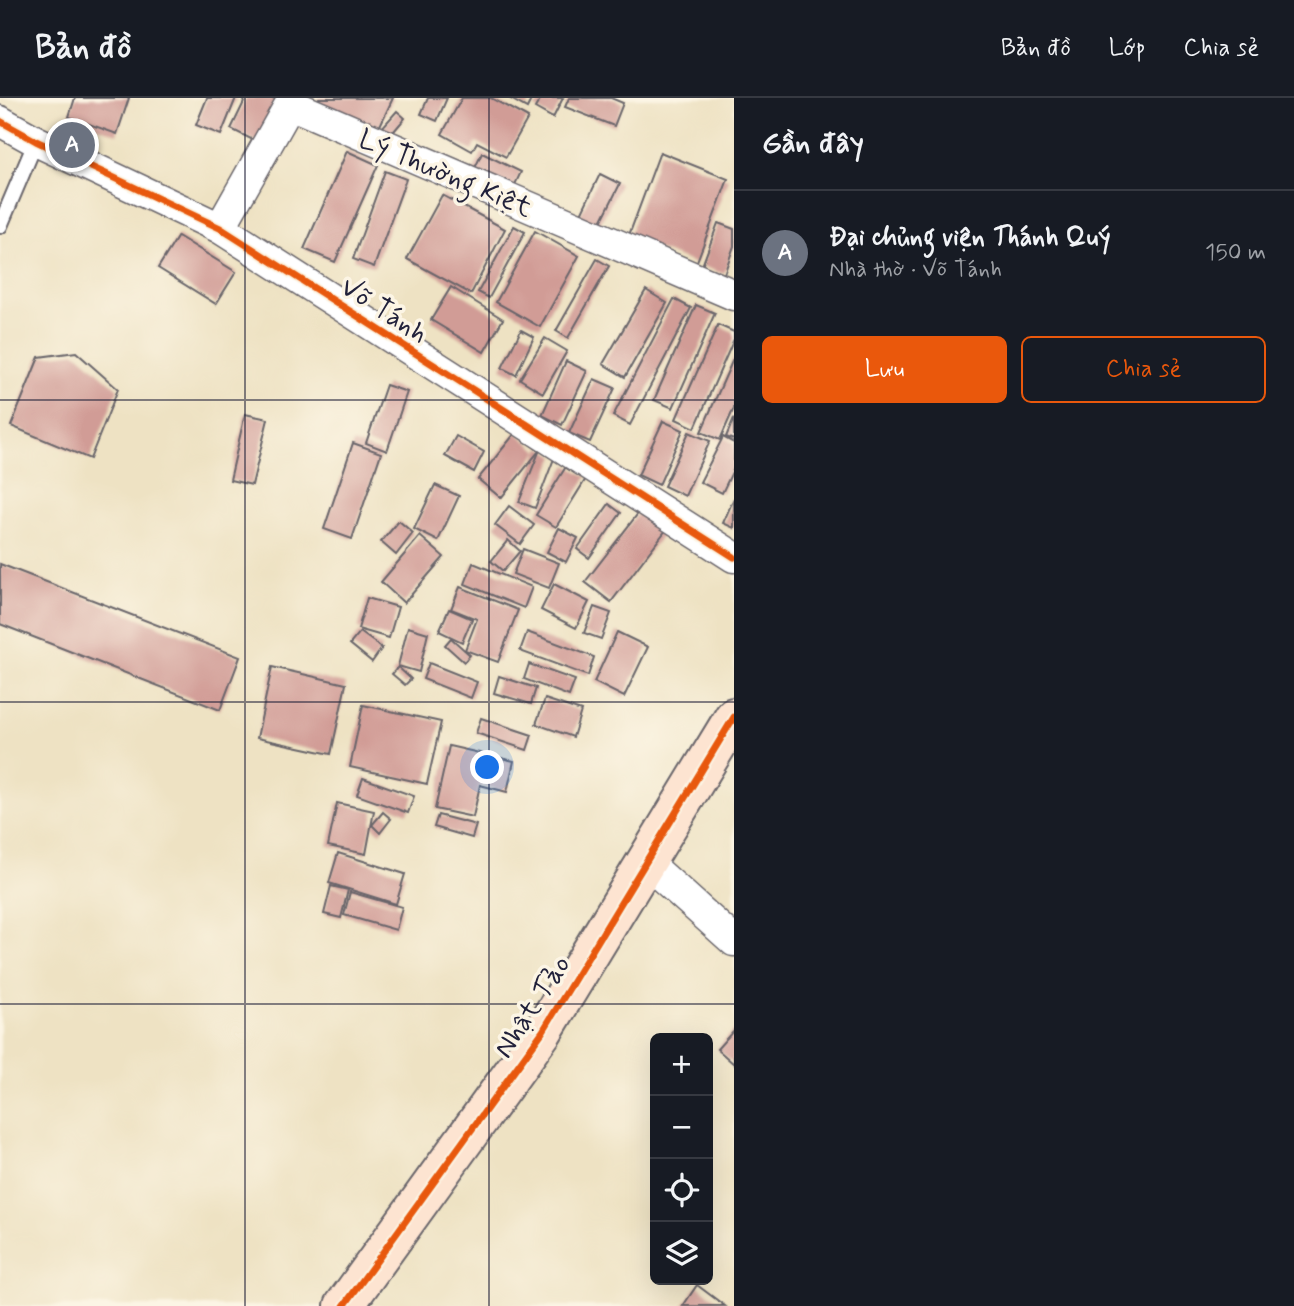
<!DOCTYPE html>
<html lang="vi">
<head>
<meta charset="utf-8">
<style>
	body { margin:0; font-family:Mynerve,sans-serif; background:#20242c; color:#f1f3f6 }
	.controls { position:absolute; right:21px; bottom:21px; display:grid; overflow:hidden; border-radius:10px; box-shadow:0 7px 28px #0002 }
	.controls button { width:63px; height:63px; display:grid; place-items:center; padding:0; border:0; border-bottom:2px solid #363941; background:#171b24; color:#f1f3f6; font:35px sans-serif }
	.you { position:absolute; left:488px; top:670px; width:24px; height:24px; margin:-18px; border:5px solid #fff; border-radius:50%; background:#1a73e8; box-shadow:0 0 0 10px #1a73e833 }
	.badge { display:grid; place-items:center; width:46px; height:46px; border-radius:50%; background:#ea580c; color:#fff; font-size:23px; font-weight:700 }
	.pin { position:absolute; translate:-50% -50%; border:4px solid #fff; box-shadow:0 2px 7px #0006 }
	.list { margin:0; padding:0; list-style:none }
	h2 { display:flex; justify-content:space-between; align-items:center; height:91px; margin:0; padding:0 28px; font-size:30px }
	h2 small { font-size:23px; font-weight:400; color:#9ea1a6 }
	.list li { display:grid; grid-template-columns:46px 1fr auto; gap:21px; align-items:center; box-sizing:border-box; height:126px; padding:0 28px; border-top:2px solid #363941 }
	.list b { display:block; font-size:26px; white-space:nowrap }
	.list p { margin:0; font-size:23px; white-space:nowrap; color:#9ea1a6 }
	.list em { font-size:23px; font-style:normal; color:#9ea1a6 }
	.actions { display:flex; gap:14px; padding:21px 28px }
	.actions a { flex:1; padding:16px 0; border:2px solid #ea580c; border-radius:10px; text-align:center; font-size:24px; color:#ea580c }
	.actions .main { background:#ea580c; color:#fff }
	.icon { flex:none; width:38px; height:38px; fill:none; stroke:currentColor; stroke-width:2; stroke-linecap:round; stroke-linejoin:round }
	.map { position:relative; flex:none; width:734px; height:1208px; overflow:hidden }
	header { display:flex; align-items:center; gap:42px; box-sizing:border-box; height:98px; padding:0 35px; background:#171b24; border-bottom:2px solid #363941 }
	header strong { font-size:33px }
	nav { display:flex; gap:38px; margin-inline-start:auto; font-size:24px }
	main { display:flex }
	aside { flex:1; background:#171b24 }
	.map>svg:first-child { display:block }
</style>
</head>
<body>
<header>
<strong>Bản đồ</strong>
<nav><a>Bản đồ</a><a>Lớp</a><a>Chia sẻ</a></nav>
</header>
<main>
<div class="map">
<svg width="734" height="1208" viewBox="0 0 734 1208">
	<rect width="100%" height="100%" fill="#fcf5e5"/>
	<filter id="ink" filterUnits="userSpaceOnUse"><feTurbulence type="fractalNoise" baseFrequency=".0143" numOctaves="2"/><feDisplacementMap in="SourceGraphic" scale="14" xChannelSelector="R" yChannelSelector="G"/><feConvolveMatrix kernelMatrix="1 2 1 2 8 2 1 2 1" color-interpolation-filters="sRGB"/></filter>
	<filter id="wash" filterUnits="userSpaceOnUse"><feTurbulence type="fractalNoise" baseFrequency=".00686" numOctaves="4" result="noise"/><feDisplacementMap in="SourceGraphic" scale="28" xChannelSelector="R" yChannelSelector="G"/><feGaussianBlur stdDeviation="1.57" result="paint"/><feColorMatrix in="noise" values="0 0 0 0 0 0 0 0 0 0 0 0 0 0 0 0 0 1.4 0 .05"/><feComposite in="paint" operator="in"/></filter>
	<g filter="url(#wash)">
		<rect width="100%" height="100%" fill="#eee2c3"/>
		<g id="blocks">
			<!-- building -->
			<g fill="#d19c96">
				<polygon points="75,0 129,0 117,36 69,19"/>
				<polygon points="207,0 236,0 221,37 196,27"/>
				<polygon points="246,0 284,0 261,46 231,31"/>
				<polygon points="319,0 393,0 378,32 317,4"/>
				<polygon points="428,0 447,0 437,23 421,16"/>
				<polygon points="462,0 491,0 528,20 506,59 477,44 472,53 442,36"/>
				<polygon points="509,0 532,0 527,10"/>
				<polygon points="541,0 563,0 553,20 535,10"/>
				<polygon points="569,0 611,0 623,5 614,28 565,9"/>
				<polygon points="397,13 405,20 389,39 380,32"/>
				<polygon points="347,53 378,67 335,164 304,151"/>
				<polygon points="660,54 728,81 696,166 628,140"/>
				<polygon points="482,55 521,74 512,93 473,74"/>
				<polygon points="385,73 406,81 374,169 353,161"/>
				<polygon points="600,76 620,86 598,130 579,120"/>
				<polygon points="442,97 505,131 471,196 407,161"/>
				<polygon points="718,125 734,131 734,148 724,176 702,168"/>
				<polygon points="514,128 525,134 489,200 478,194"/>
				<polygon points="535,133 579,158 540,229 496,204"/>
				<polygon points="178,138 236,174 216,206 158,170"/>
				<polygon points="597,161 609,168 568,240 556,233"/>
				<polygon points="451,189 503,221 484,254 431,222"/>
				<polygon points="646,192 667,205 625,279 603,266"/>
				<polygon points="674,201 691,210 630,327 613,318"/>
				<polygon points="696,207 715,215 673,310 654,302"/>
				<polygon points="718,227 734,234 734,241 695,330 676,321"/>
				<polygon points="521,232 534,239 516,277 502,270"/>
				<polygon points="545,240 567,253 543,295 520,281"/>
				<polygon points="76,254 118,291 90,361 11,328 39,259"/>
				<polygon points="734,259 734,310 720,342 701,334"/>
				<polygon points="566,263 587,273 562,327 542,317"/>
				<polygon points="594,281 615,290 590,344 569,335"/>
				<polygon points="386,287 407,294 387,353 366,345"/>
				<polygon points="245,316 268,321 252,387 230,382"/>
				<polygon points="734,320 734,342 726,339"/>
				<polygon points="663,323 683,332 659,387 638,377"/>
				<polygon points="516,334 539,353 501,400 478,381"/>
				<polygon points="689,334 710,343 685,398 664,388"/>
				<polygon points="456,338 484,354 474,374 445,358"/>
				<polygon points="723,339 734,345 734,370 722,395 700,384"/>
				<polygon points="353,345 381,355 352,441 324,431"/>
				<polygon points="541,349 555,358 535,410 519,404"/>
				<polygon points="567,367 587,379 556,429 536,417"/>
				<polygon points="435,387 459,398 438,443 414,431"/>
				<polygon points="734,400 734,430 723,425"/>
				<polygon points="609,406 621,415 589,460 577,451"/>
				<polygon points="509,408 534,427 520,446 495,427"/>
				<polygon points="640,413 666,432 611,504 585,484"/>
				<polygon points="399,423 413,435 396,457 381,444"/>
				<polygon points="559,430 578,440 566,464 547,454"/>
				<polygon points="420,438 444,459 404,505 381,484"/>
				<polygon points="508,442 520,453 503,473 491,463"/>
				<polygon points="523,451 559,465 549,490 513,476"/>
				<polygon points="473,465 532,489 524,510 465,486"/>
				<polygon points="0,466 240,559 220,612 0,526"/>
				<polygon points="554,486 589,504 576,530 541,512"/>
				<polygon points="460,489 518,512 498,564 465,552 477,521 451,511"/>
				<polygon points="367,500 398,509 389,540 358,531"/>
				<polygon points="594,509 611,515 601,541 584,535"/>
				<polygon points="449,511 472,521 462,544 439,533"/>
				<polygon points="408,529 428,535 419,574 398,568"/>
				<polygon points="360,534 382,550 372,564 350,546"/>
				<polygon points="527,534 594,559 588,578 520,553"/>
				<polygon points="617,534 648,549 624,599 594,584"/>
				<polygon points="451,540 470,557 464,564 445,547"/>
				<polygon points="429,565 477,584 471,600 423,581"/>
				<polygon points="529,566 575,582 569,598 524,581"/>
				<polygon points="272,569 346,586 331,656 257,640"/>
				<polygon points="398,569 411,581 405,587 392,576"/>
				<polygon points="499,578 536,590 531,606 494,595"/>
				<polygon points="545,601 581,613 573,639 536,626"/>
				<polygon points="363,607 441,624 427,686 350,669"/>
				<polygon points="481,620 532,637 527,652 476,635"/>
				<polygon points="449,648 514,663 507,694 480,687 473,719 435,711"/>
				<polygon points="363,680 414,698 408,715 357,697"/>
				<polygon points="337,705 374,713 366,756 328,748"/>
				<polygon points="383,714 391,721 380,735 372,727"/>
				<polygon points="438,717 476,727 472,740 434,729"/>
				<polygon points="338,755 405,776 396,806 329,785"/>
				<polygon points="331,788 348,792 341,820 324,816"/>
				<polygon points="350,794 402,809 396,832 344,817"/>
				<polygon points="734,932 734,966 717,951"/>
				<polygon points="697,1187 725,1208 683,1208"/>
			</g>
		</g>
	</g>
	<g filter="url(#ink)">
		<use href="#blocks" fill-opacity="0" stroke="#69656b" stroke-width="2"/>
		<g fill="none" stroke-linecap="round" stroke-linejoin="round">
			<!-- lane casing -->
			<g stroke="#69656b" stroke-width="18">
				<polyline id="lane" points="0,128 36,43"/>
			</g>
			<!-- street casing -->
			<g stroke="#69656b" stroke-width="33">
				<g id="street">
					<polyline points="0,23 36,43 220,130 734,459"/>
					<polyline points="220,130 290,6 734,197"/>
					<polyline points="646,764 734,843"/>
				</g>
			</g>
			<!-- secondary casing -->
			<g stroke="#69656b" stroke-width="42">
				<polyline id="secondary" points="344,1208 543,933 734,619"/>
			</g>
			<!-- lane -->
			<use href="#lane" stroke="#fff" stroke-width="14"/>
			<!-- street -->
			<use href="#street" stroke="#fff" stroke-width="30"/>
			<!-- secondary -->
			<use href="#secondary" stroke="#fde4d1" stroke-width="38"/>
			<!-- cycleway casing -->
			<g stroke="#fcf5e5" stroke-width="11">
				<g id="cycleway">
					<polyline points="0,23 36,43 220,130 734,459"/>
					<polyline points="344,1208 543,933 734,619"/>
				</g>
			</g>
			<!-- cycleway -->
			<use href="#cycleway" stroke="#e8590c" stroke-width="7"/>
		</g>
	</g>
	<!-- grid -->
	<path fill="none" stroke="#22223b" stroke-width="2" stroke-opacity="0.55" d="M245 0V1208M489 0V1208M0 302H734M0 604H734M0 906H734"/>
	<g text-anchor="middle" stroke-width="7" stroke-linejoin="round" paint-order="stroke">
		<!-- street labels -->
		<g font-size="28" fill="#22223b" stroke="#fcf5e5">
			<text transform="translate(446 74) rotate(23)" y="10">Lý Thường Kiệt</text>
			<text transform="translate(385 211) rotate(33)" y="10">Võ Tánh</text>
			<text transform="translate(531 908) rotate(-57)" y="10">Nhật Tảo</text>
		</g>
	</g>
</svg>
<div class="controls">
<button>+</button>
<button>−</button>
<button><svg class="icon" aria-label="locate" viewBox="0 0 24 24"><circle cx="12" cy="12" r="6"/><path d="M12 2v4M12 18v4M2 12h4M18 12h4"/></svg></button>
<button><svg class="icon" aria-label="layers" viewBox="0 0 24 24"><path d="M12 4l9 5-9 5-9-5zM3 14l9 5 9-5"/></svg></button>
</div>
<div class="you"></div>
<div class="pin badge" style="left:72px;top:47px;background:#6b7280">A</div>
</div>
<aside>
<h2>Gần đây<small></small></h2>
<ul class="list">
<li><span class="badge" style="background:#6b7280">A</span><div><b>Đại chủng viện Thánh Quý</b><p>Nhà thờ · Võ Tánh</p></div><em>150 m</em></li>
</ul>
<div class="actions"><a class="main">Lưu</a><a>Chia sẻ</a></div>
</aside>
</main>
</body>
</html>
